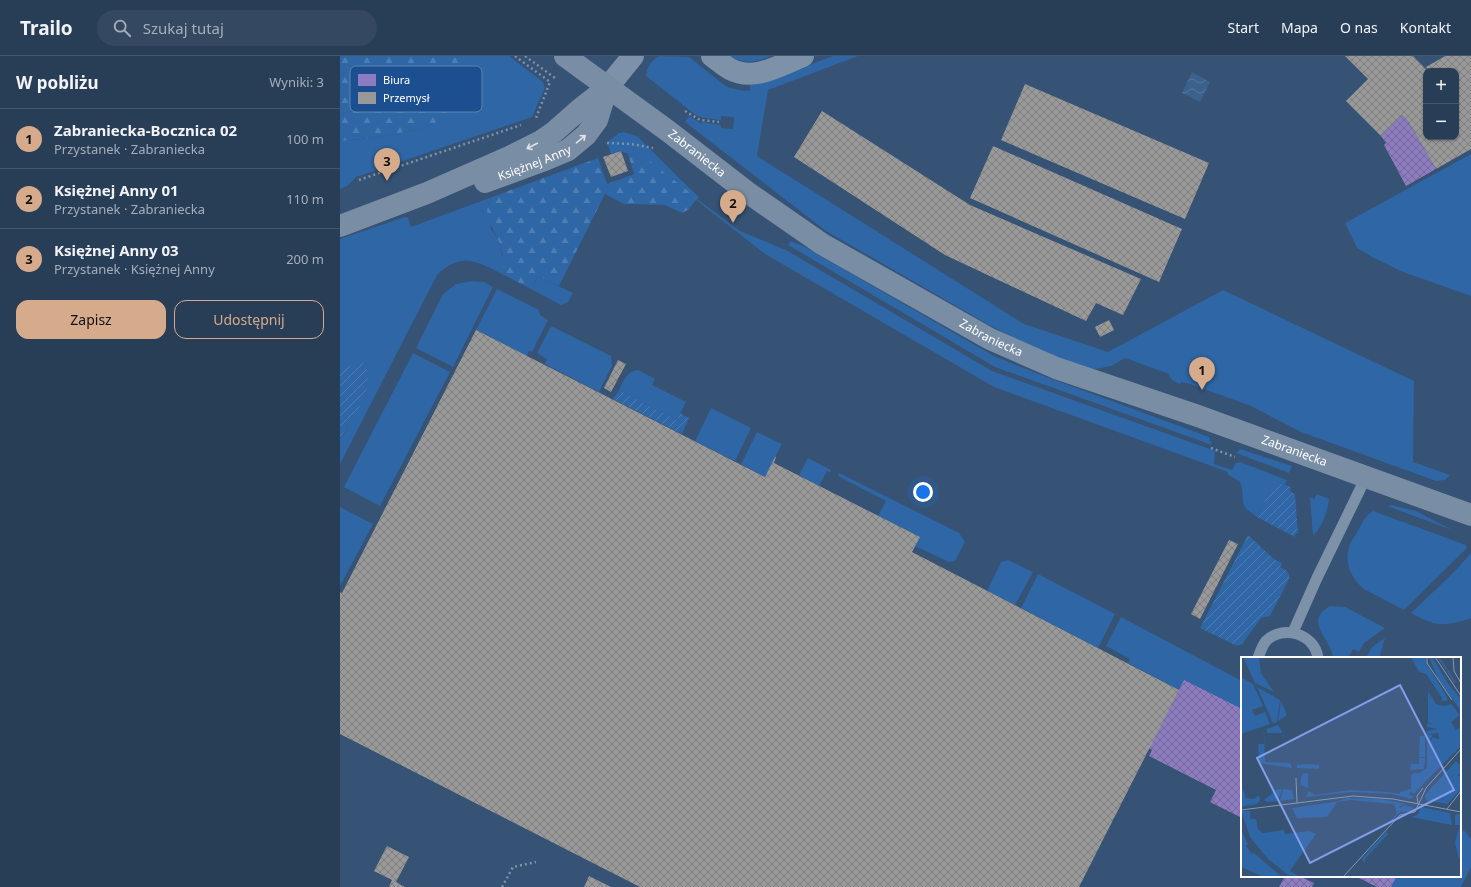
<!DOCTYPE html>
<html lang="pl">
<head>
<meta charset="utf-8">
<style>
	body { margin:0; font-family:"Noto Sans",sans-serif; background:#344961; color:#f1f3f6 }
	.controls { position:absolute; right:12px; top:12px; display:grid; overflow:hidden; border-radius:8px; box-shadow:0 1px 3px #0004 }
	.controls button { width:36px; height:36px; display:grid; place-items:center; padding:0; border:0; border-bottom:1px solid #44576d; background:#283e57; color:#f1f3f6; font:20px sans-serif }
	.you { position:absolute; left:583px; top:436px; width:14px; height:14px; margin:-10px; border:3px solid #fff; border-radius:50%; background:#1a73e8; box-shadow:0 0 0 6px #1a73e833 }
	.badge { display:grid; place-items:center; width:26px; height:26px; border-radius:50%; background:#d6ab8b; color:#111; font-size:13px; font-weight:700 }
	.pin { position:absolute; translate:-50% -33px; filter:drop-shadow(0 1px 2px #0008) }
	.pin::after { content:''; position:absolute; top:21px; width:14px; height:12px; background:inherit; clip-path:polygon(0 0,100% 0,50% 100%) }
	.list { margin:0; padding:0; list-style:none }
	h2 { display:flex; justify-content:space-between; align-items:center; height:52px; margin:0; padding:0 16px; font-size:17px }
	h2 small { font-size:13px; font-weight:400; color:#a5aeba }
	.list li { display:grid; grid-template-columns:26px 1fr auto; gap:12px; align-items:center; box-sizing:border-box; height:60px; padding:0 16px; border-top:1px solid #44576d }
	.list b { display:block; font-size:15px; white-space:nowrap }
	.list p { margin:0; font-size:13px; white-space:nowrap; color:#a5aeba }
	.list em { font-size:13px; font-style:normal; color:#a5aeba }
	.actions { display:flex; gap:8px; padding:12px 16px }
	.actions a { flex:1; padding:9px 0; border:1px solid #d6ab8b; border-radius:12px; text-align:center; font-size:14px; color:#d6ab8b }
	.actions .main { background:#d6ab8b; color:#111 }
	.icon { flex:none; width:22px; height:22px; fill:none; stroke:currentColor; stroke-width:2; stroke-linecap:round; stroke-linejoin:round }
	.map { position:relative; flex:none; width:1131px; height:831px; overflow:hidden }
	header { display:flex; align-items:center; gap:24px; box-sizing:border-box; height:56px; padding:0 20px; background:#283e57; border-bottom:1px solid #44576d }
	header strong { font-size:19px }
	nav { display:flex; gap:22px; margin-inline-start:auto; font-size:14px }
	.search { width:280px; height:36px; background:#344961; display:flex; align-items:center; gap:10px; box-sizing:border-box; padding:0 14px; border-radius:22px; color:#a5aeba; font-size:15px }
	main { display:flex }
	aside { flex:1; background:#283e57 }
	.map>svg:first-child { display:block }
</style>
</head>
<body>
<header>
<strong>Trailo</strong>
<div class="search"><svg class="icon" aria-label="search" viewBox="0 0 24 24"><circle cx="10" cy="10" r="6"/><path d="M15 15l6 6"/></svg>Szukaj tutaj</div>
<nav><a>Start</a><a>Mapa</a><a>O nas</a><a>Kontakt</a></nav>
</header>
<main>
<aside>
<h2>W pobliżu<small>Wyniki: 3</small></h2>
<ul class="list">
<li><span class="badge">1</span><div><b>Zabraniecka-Bocznica 02</b><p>Przystanek · Zabraniecka</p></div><em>100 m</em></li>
<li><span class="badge">2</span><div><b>Księżnej Anny 01</b><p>Przystanek · Zabraniecka</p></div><em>110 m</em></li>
<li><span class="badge">3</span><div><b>Księżnej Anny 03</b><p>Przystanek · Księżnej Anny</p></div><em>200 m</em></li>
</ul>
<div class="actions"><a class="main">Zapisz</a><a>Udostępnij</a></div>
</aside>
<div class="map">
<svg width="1131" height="831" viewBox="0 0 1131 831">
	<defs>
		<pattern id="forest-firs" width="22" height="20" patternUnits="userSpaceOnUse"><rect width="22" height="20" fill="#2f66a5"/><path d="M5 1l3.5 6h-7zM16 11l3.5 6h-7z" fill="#4e7db2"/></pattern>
		<pattern id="garden-furrows" width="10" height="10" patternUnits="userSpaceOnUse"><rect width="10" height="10" fill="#2f66a5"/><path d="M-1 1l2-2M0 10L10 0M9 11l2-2" fill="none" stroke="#4e7db2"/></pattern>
		<pattern id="water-waves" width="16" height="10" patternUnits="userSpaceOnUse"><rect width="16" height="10" fill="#3b618d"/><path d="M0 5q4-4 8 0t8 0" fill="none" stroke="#58799e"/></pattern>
		<pattern id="offices-cross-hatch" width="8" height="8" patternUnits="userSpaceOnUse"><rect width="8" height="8" fill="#8e7cc3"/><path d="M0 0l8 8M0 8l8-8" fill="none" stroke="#746993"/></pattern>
		<pattern id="industry-cross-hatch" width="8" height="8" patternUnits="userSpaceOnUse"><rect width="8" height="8" fill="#999"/><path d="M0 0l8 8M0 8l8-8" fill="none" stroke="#7e7e7e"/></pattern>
	</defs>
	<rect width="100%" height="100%" fill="#365274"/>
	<!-- grass -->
	<g fill="#2f66a5">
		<polygon points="113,0 169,0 203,26 205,32 192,61 16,121 7,130 0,133 0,85 41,81 82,72 105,63 117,2"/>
		<path d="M320 0 349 1 387 31 400 34 410 35V28L428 25 493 0H518L428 34 417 100 684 268 768 296 883 234 1074 325 1073 406 1110 419 1105 424 1096 425 961 376 911 350 850 328 841 326V328C835 326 830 324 829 318L785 302 771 310 751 314 692 291 656 273 486 175 345 66 349 60 362 68V66L381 69V72L393 73 394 61 381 60V64L364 62 357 60 306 20C307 11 311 4 320 0Z"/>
		<path d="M389 0H432C414 6 406 9 389 0Z"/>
		<polygon points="284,76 297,80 341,124 359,141 357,143 400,175 446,194 652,315 875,395 874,408 892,414 896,407 900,406 947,424 945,429 934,425 917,461 906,453 903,447 902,432 900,426 887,418 888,416 654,331 425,198 356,144 357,143 303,101 288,98 281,95 271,98 267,86 279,77"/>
		<polygon points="1131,98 1131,240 1063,216 1032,201 1017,192 1005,167"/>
		<path d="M152 141 147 153 151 173 158 183 162 199 169 209 164 219C137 206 122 195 97 219L0 408V382L5 376 26 336 7 313 0 317V183L65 161 68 162 71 171Z"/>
		<polygon points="451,185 465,191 654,300 701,319 869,381 872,389 655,311 448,189"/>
		<polygon points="198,220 233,237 228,246 221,249 191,233"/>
		<polygon points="132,225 144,226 153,231 113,311 76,292 103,238 116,228"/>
		<polygon points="157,233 199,254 200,259 208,264 192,296 189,295 187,300 136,274"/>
		<polygon points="211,270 271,300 272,310 259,336 205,308 207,303 197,297"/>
		<polygon points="73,297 110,316 40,450 4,431"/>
		<path d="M298 314 315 323 312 329 346 346 337 364 279 334C284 324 286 316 298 314Z"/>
		<polygon points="371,352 411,372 395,405 355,385"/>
		<polygon points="417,376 442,388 425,421 401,408"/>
		<polygon points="900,393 903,394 952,410 949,417 896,397"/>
		<polygon points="468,402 491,414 490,416 487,415 479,430 459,419"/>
		<polygon points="499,417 619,477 625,486 615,505 609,506 575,490 580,481 538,460 546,445 498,420"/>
		<path d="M977 438 989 443C988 455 982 471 973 480L970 441 974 443Z"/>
		<polygon points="1051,449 1076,455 1112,474 1047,450"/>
		<polygon points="0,451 33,468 0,530"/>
		<path d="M1033 455 1126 489 1127 492 1064 554 1024 533C1012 523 1004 508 1009 491 1010 486 1015 480 1018 475 1022 467 1025 460 1033 455Z"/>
		<path d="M1131 497V562C1103 571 1097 571 1071 557L1113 517Z"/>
		<polygon points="668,504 693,516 675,549 647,535 661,506"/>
		<polygon points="698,518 775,558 758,592 681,552"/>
		<path d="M990 550 1005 551 1045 572 1024 587 1019 596 1013 593 1008 602H993C992 582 962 566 990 550Z"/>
		<polygon points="781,561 902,625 902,653 839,634 788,607 790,603 766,590"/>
		<polygon points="1045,582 1039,602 1026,602 1031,592"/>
		<polygon points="1120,773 1126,776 1131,783 1131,811 1121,831 1051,831 1057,820 1120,820"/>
	</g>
	<!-- forest -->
	<g fill="url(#forest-firs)">
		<polygon points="0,0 113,0 117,2 120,13 119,37 113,52 105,63 82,72 41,81 0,85"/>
		<polygon points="288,98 303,100 357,142 348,154 342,157 325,149 284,148 265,138 219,230 198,220 191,233 164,219 169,209 164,204 158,183 148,164 147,153 152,141 258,102 267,128 294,118"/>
	</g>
	<!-- garden -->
	<g fill="url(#garden-furrows)">
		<path d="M17 305 25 307C28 316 29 326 26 335 24 346 7 373 0 382V317Z"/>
		<polygon points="279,334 337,364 340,357 349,362 342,378 273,343"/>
		<polygon points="934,425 951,431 950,435 955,438 958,478 956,477 955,481 917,461"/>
		<path d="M908 479 934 503 942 507 940 511C946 514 950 516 949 523L930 560 921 562 902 588 897 590 860 572Z"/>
	</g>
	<!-- water -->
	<polygon fill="url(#water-waves)" points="852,16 870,26 860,46 842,37"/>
	<!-- offices -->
	<g fill="url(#offices-cross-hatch)">
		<polygon points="1062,59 1068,65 1096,113 1066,130 1044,89 1046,87 1041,80"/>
		<polygon points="844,624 902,653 902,762 870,746 876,734 809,700 812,694 809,692"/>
		<polygon points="945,820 959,820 974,827 972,831 939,831"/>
		<polygon points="1015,820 1057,820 1051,831 1037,831"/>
	</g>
	<!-- industry -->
	<g fill="url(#industry-cross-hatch)">
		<polygon points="1005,0 1073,0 1088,15 1086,15 1086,81 1116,81 1116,15 1090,15 1086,11 1105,0 1131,0 1131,93 1096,113 1068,65 1062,59 1041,80 1006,45 1028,23"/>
		<polygon points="685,28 869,107 845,163 661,84"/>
		<polygon points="482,55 630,149 801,223 783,259 756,247 746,265 605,199 454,101"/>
		<polygon points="653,90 842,173 819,226 630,142"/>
		<polygon points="281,95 288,115 271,121 263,101"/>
		<polygon points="769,264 774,274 760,281 755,271"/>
		<polygon points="136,274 425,421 435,401 436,401 434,407 580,481 572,496 839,634 739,831 300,831 0,678 0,536 2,537"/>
		<polygon points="278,304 286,308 271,336 264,332"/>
		<polygon points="889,484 898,488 860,563 851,558"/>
		<polygon points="47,790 69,801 56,826 65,831 49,831 52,824 34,815"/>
		<polygon points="249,820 271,831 244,831"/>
	</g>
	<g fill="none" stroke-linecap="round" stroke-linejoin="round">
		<!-- path -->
		<g stroke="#7d92a8" stroke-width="2.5" stroke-dasharray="2 3" stroke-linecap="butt">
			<polyline points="175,0 210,26 196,62"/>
			<polyline points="185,0 215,22"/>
			<polyline points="345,55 360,64 379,66"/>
			<polyline points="267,87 291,88 313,92"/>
			<polyline points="19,124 181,69"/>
			<polyline points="871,392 895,401"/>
			<polyline points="162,831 173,811 196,806"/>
		</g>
		<!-- lane -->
		<g stroke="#7d92a8" stroke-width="11">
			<polyline points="953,576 977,522 1026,421"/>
			<path d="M918 602C920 596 922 590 926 585 943 568 975 578 978 602"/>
		</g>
		<!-- street -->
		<g stroke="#7d92a8" stroke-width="22">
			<path d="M372 0C378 4 383 9 390 13 414 26 440 9 463 0"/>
			<polyline points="267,32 293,0"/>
		</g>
		<!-- secondary -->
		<g stroke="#798da4" stroke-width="22">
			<path id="s1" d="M225 0 328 75 407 136 482 188 650 283 716 312 858 360 1131 459"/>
			<path id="s2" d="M145 126 202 105 228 94 246 79 257 64 267 32"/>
			<polyline points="0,170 87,137 169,101 201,85 214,76 239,54 267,32"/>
		</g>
	</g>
	<!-- one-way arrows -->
	<defs><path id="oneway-shaft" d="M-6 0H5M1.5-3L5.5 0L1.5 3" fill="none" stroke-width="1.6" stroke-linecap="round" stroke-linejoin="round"/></defs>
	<g stroke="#dee2e8">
		<use href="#oneway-shaft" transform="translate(241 83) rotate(-40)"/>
		<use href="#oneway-shaft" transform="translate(192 90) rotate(153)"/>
	</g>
	<g text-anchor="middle" stroke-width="4" stroke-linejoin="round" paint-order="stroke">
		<!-- street labels -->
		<g font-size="12" fill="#fff" stroke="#1b4f8f">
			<text dy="4" stroke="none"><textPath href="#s1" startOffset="164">Zabraniecka</textPath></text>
			<text dy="4" stroke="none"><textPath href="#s2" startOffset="53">Księżnej Anny</textPath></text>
			<text dy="4" stroke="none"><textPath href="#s1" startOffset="512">Zabraniecka</textPath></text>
			<text dy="4" stroke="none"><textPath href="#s1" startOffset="836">Zabraniecka</textPath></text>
		</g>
	</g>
	<!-- overview -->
	<g transform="translate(901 601)">
		<rect width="220" height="220" fill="#365274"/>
		<path d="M2 0H18L20 16 33 35 14 26ZM170 0H184L186 7 206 40V44H200L201 41 185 17 178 15ZM188 0H191L208 28 220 42V54L197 22ZM0 20 12 27 22 49 11 53 14 59 24 55 29 67 0 77ZM16 30 39 43 36 65 32 66ZM187 34 195 47 204 49 210 47 219 58 210 65 215 73 220 70V89L184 125 178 116 186 111V78H192L189 83 191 95 198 81 197 76 186 78V74L196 72 186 70V67L193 66H187ZM40 44 46 58 37 64ZM37 68 43 78V84L42 76H26V72ZM23 73 24 105 49 106 51 111 18 106 17 87H23ZM179 79H184V100H178ZM178 101H184L183 112 169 113 170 107H178ZM215 104 220 109V116L216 119 213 117 195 132 198 140 208 145 206 147 185 143 184 138ZM66 107 78 108V112L56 111V108ZM0 127 5 141 13 142 18 138 19 143 16 147 0 150ZM41 132 37 144 26 145 23 143 35 133ZM42 132 51 133 53 142 39 144ZM109 133 146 135 173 139 170 142 151 137 110 135 65 140 67 134 74 138ZM106 141 140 142 165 147 158 149 159 151 164 148 173 151 168 155H159L137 179 156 156 153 147 109 143 96 145 86 160 56 161 51 151 45 152 94 145ZM180 150 209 156 211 168 170 160 176 158ZM0 154H9V162H15L17 172 22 176 43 173 44 177 69 174 75 177 49 214 59 220 47 218 27 202 9 180ZM220 156V201L218 202 214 186 219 168H214V158ZM0 172 7 187 5 189 11 197 13 196 41 220H23L0 210ZM145 175 147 177 124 202V207L121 202Z" fill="#2f66a5"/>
		<path d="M174 116H178L184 125 173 137 170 134 168 137 170 139 158 138 159 135 170 132V118ZM213 117 220 120V132L208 145 197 139 195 132Z" fill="#2f66a5"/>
		<path d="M192 80 198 83 190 96 188 86ZM67 116V131L59 128 61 117Z" fill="#2f66a5"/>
		<path fill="none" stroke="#3b618d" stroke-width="2" d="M198 1 206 13M207 14 214 26"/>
		<path fill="none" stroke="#8697ac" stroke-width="1" d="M186 0V6L211 43M194 0 220 39M212 0 213 14 220 26M55 121 56 146M177 146 176 139 182 131M206 152 220 134M0 153 112 139 152 142 220 155M102 220 159 158 174 155 185 131 220 92"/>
		<path fill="#839eea" fill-opacity="0.15" stroke="#839eea" stroke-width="2" d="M159 28 213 133 69 206 16 101Z"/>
		<rect width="220" height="220" fill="none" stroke="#fff" stroke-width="2"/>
	</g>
	<!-- legend -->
	<rect x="10" y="10" width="132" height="46" rx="6" fill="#1b4f8f" stroke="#5f84b1" stroke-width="1"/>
	<rect x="18" y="18" width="18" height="12" fill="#8e7cc3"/>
	<rect x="18" y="36" width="18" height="12" fill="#999"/>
	<g font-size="11" fill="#fff">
		<text x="43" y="28">Biura</text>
		<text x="43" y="46">Przemysł</text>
	</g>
</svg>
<div class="controls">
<button>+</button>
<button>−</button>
</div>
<div class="you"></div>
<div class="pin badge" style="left:862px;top:334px">1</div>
<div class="pin badge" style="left:393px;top:167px">2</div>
<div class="pin badge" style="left:47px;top:125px">3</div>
</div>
</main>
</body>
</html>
